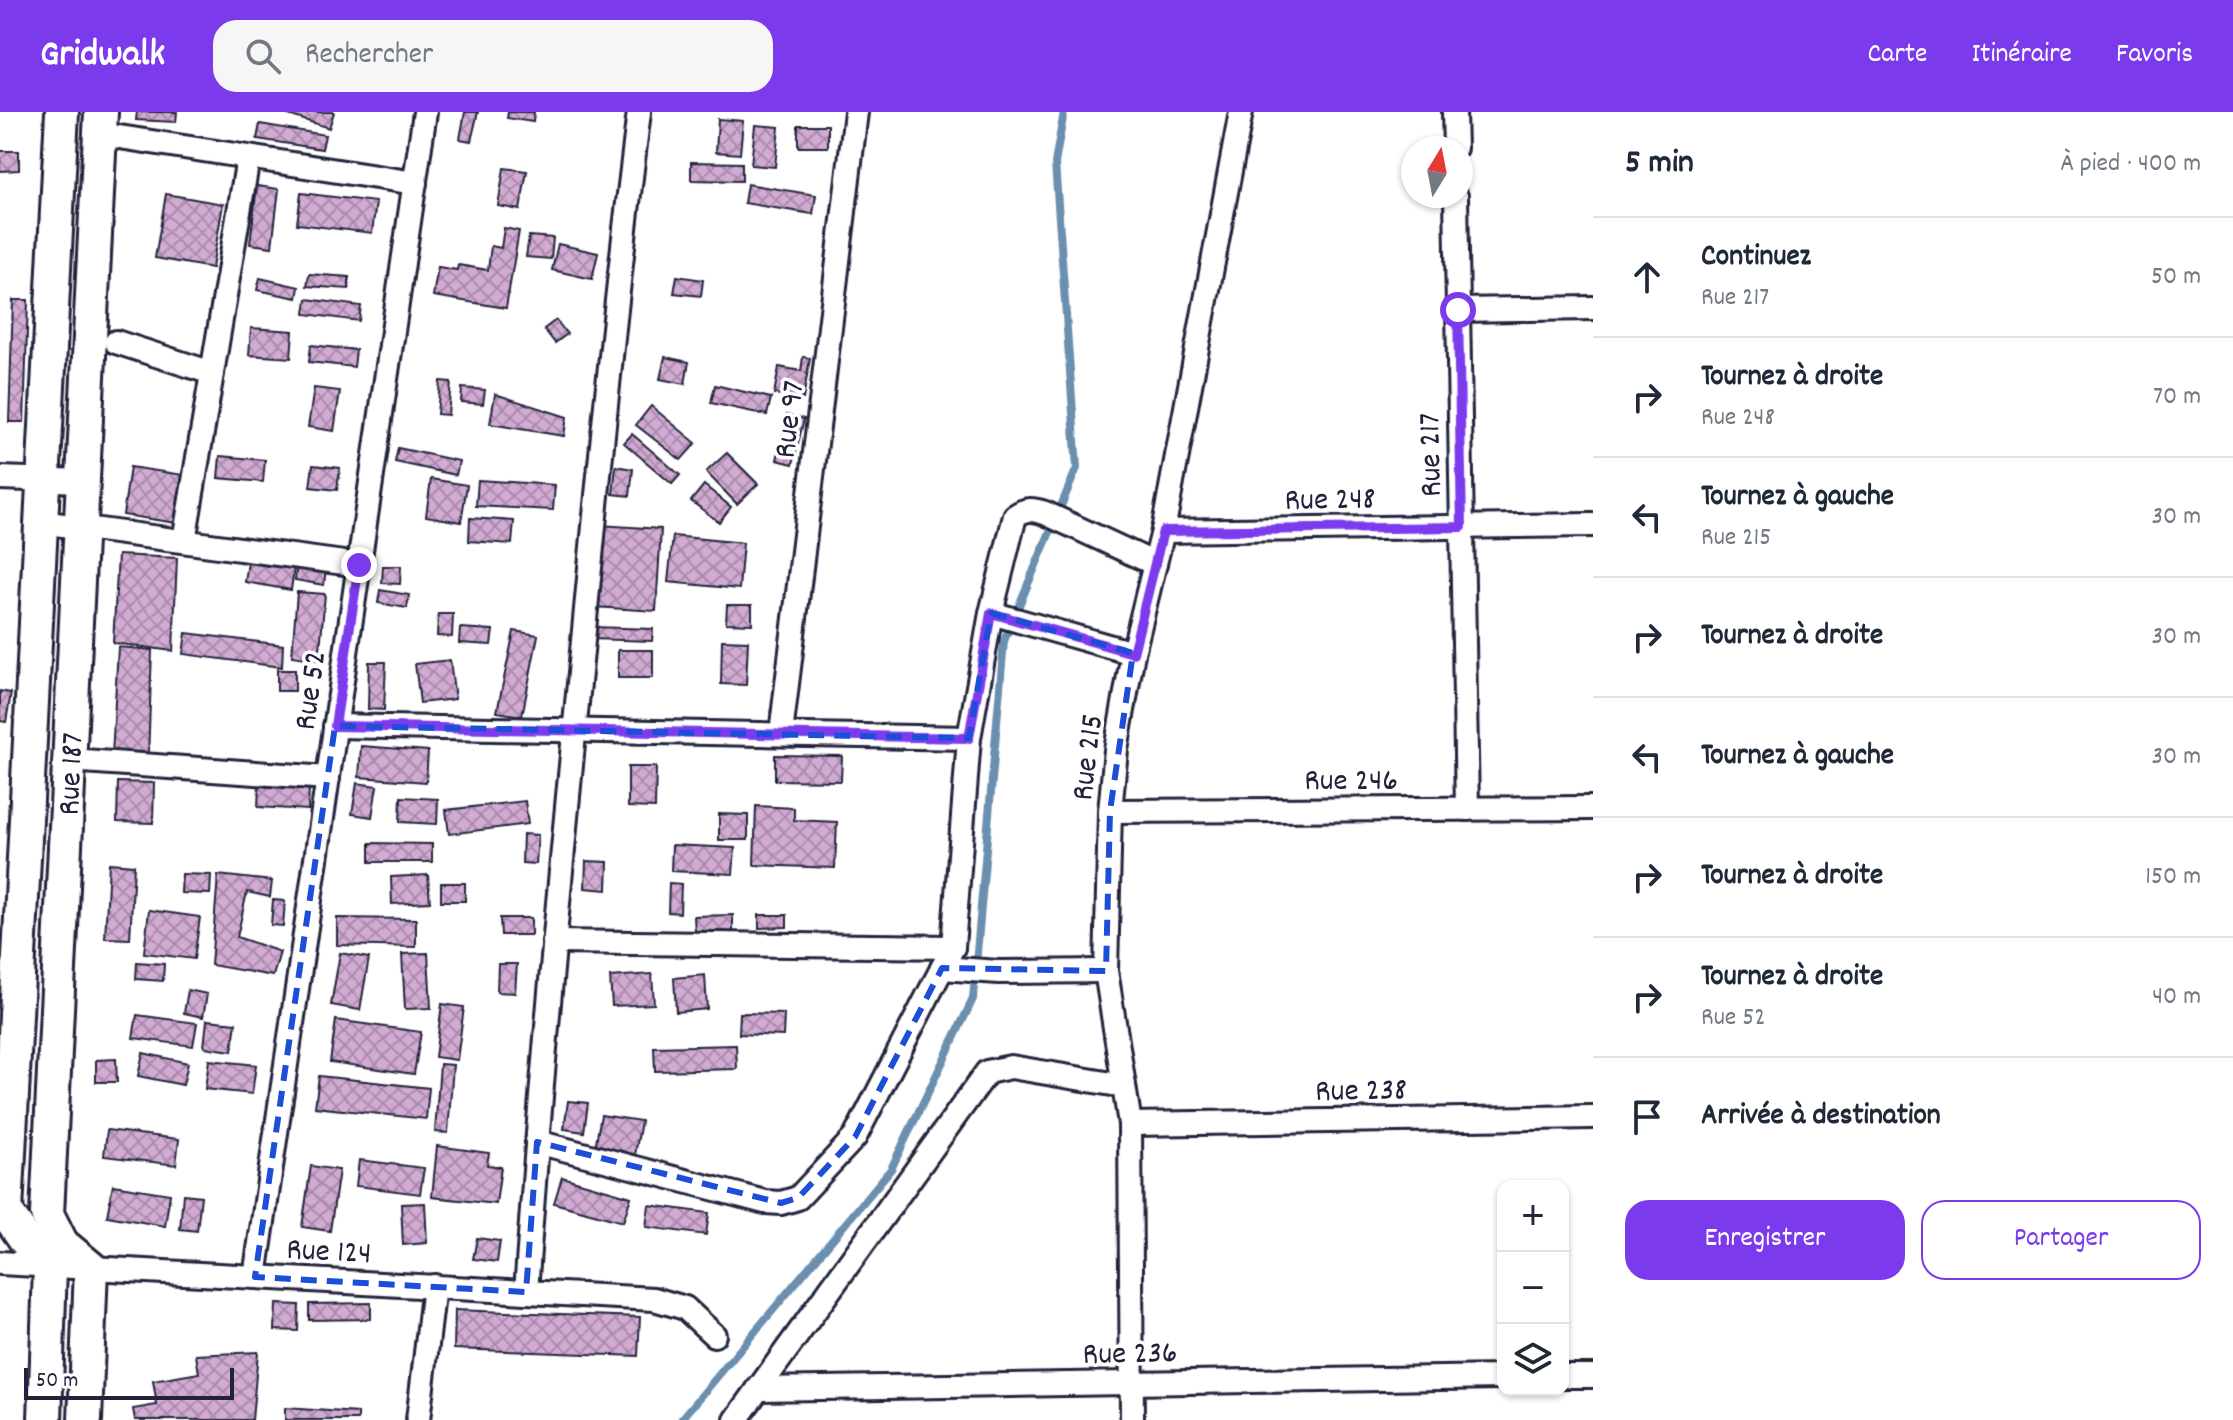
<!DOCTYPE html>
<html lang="fr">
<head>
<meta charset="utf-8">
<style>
	body { margin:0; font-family:Dekko,sans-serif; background:#f6f6f7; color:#1f2937 }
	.controls { position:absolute; right:24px; bottom:24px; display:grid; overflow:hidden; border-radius:16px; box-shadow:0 2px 6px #0004 }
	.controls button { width:72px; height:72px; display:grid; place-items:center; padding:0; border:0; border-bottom:2px solid #e0e1e3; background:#fff; color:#1f2937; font:40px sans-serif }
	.compass { position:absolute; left:1401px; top:24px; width:72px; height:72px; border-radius:50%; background:#fff; box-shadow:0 2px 6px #0004; rotate:10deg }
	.scale { position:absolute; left:24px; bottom:20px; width:210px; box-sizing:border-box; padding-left:8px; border:4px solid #22223b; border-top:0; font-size:22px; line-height:28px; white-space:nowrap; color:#22223b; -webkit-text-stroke:6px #fff; paint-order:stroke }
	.stop { position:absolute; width:24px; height:24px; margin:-18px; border:6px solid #7c3aed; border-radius:50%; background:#fff }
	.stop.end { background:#7c3aed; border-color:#fff; box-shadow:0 2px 8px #0008 }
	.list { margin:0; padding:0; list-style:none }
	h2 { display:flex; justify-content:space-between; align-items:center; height:104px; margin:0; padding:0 32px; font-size:34px }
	h2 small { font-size:26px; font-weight:400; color:#747a83 }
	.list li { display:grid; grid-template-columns:52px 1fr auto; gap:24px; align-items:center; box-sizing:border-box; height:120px; padding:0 32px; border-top:2px solid #e0e1e3 }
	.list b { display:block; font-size:30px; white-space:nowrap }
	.list p { margin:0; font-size:26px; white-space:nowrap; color:#747a83 }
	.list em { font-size:26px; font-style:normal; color:#747a83 }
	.actions { display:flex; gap:16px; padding:24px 32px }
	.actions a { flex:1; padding:18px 0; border:2px solid #7c3aed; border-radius:24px; text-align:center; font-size:28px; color:#7c3aed }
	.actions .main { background:#7c3aed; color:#fff }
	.icon { flex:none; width:44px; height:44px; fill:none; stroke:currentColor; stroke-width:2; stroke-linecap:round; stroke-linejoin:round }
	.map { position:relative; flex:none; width:1593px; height:1308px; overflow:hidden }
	header { display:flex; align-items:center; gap:48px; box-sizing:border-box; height:112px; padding:0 40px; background:#7c3aed; color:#fff }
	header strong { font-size:38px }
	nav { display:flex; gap:44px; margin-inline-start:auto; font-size:28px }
	.search { width:560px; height:72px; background:#f6f6f7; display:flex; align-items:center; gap:20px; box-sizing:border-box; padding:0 28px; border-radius:24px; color:#747a83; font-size:30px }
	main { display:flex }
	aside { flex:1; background:#fff }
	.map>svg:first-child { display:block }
</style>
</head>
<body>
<header>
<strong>Gridwalk</strong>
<div class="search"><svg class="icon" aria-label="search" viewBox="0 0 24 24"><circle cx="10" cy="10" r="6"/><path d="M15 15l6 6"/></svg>Rechercher</div>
<nav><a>Carte</a><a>Itinéraire</a><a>Favoris</a></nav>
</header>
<main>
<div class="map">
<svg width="1593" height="1308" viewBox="0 0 1593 1308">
	<defs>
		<pattern id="building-cross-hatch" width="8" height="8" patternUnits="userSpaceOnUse" patternTransform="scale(2)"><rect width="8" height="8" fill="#d2abd2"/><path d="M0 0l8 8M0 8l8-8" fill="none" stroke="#aa8bac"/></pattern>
	</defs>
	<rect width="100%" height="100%" fill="#fff"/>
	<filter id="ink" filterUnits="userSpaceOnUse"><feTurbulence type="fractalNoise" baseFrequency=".0125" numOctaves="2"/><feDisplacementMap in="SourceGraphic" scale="16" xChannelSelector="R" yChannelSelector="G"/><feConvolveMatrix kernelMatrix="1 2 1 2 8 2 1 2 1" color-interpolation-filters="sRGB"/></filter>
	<g filter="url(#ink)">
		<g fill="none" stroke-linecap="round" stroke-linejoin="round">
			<!-- stream -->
			<polyline stroke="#6b8faf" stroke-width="8" points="681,1308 891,1057 973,887 1004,529 1077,356 1055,51 1064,0"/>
		</g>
		<!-- building -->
		<g fill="url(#building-cross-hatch)" stroke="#22223b" stroke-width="2">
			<polygon points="137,0 177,0 176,10 136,8"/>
			<polygon points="279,0 334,0 329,16"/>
			<polygon points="465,0 478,0 471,29 460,27"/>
			<polygon points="508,0 534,0 533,10 507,6"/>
			<polygon points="718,7 743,9 740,42 716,40"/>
			<polygon points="260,12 325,23 322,37 257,27"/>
			<polygon points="755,13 779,15 775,55 751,53"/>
			<rect x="798" y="13" width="30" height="22"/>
			<polygon points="0,39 19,39 19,58 0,59"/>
			<polygon points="691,50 742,51 742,69 691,68"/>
			<polygon points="504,56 527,59 520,98 498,94"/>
			<polygon points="747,72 816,83 813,102 744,91"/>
			<polygon points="257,74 279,77 272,135 250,132"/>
			<polygon points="301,81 376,90 372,121 297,112"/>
			<polygon points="166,82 223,92 212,156 155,146"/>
			<polygon points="504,116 519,119 506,196 433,184 438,155 457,158 458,153 488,158 491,134 501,136"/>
			<polygon points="529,124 553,126 551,147 526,145"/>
			<polygon points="558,132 598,141 592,167 552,158"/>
			<polygon points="309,162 349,165 349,177 307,174"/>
			<polygon points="677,164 703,168 701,184 674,181"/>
			<polygon points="260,166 299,175 297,186 257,178"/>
			<polygon points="307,187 361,194 359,209 305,202"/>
			<polygon points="13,188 28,188 24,310 9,310"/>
			<polygon points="556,208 567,222 555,231 544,217"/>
			<polygon points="251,216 293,219 291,246 249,243"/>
			<polygon points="311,233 356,238 354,255 309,250"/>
			<polygon points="665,245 689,250 685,272 660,267"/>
			<polygon points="803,245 810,246 803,287 774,282 779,255 801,259"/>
			<polygon points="440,269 451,270 448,303 437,302"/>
			<polygon points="715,273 771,286 767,303 711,291"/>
			<polygon points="314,276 340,279 334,319 308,315"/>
			<polygon points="462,276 485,278 483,292 461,290"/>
			<polygon points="495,282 567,305 564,324 490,312"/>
			<polygon points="651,294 696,331 681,348 636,313"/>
			<polygon points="787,303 804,307 793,352 777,348"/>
			<polygon points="632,322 680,363 672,372 624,331"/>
			<polygon points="398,336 459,349 456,363 395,350"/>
			<polygon points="727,341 758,372 737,392 706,360"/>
			<polygon points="220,344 265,348 263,370 218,366"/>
			<polygon points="313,353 340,356 337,378 310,375"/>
			<polygon points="616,354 633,357 630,384 613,382"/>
			<polygon points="130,355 184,363 177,411 123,403"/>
			<polygon points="431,367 467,373 461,410 426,404"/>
			<polygon points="478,368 555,373 553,398 476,394"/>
			<polygon points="704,373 731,395 719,410 691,389"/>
			<polygon points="470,406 514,409 512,432 469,429"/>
			<polygon points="599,413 661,417 656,499 594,495"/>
			<polygon points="673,424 743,431 739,477 668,470"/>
			<polygon points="118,443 177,446 173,539 113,531"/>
			<polygon points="249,443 295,449 291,478 245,470"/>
			<polygon points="297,452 326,456 324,473 295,468"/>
			<polygon points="383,454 401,454 400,472 382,471"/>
			<polygon points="380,478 409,483 407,496 378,491"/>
			<polygon points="297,480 325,482 319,548 292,544"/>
			<polygon points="727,493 752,493 752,512 726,511"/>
			<polygon points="438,502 453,502 452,525 437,524"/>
			<polygon points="592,515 653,517 652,529 591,527"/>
			<polygon points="460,516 493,518 491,533 459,531"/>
			<polygon points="514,519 538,523 522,604 497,600"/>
			<polygon points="186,521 283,533 282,555 183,542"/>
			<polygon points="722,528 748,529 746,573 721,572"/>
			<polygon points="118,535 152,538 148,645 112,644"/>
			<rect x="618" y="538" width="35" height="28"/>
			<polygon points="450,548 455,587 420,591 415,552"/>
			<polygon points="369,550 386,550 384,598 368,597"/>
			<rect x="277" y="558" width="18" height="21"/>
			<polygon points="0,579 11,581 6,610 0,609"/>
			<polygon points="361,634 428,639 426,670 359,665"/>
			<polygon points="775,643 842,644 841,669 775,668"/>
			<polygon points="628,655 656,655 655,696 628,695"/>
			<polygon points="118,670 154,671 153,711 117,710"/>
			<polygon points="357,671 377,674 372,705 352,702"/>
			<polygon points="259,673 309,676 308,698 258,695"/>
			<polygon points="401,685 438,687 437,712 400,710"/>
			<polygon points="525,689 528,712 449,722 446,698"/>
			<polygon points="756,694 794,696 794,708 837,710 835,756 754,753"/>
			<polygon points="719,702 748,703 748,728 719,728"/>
			<polygon points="523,722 538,723 536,752 522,751"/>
			<polygon points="370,731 432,732 432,750 370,750"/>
			<polygon points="672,733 735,736 733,762 671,759"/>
			<polygon points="586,749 608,750 607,778 585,776"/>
			<polygon points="109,751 134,753 130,827 105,826"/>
			<polygon points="182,762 211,763 210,782 181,781"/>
			<polygon points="218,763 272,769 270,785 247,780 237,825 280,840 273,864 211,853"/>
			<polygon points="428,763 430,790 392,792 391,765"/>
			<rect x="441" y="771" width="24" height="18"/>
			<polygon points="669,771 681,772 680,801 668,800"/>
			<polygon points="273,788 285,789 283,814 271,813"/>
			<polygon points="149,798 200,805 194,847 144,841"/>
			<polygon points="733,803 733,820 695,821 694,804"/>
			<polygon points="759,803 787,803 787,815 759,816"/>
			<polygon points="337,806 416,807 416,835 337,833"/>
			<polygon points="500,806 531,806 531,823 501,823"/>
			<polygon points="340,841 369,846 360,898 331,893"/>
			<polygon points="428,841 431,896 405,897 402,842"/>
			<polygon points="137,850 164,852 163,869 136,867"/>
			<polygon points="498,852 517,852 515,881 497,880"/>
			<polygon points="652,862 654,892 612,894 610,865"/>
			<polygon points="705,863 707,897 676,900 674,866"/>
			<polygon points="188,878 207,882 203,905 184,901"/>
			<polygon points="442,892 464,895 457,948 435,945"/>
			<polygon points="740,901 784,902 783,924 739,922"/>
			<polygon points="137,903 197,911 193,934 133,926"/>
			<polygon points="207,908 236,911 232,939 204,935"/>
			<polygon points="336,908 421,920 414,962 330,950"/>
			<polygon points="736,933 737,957 655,959 654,935"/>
			<polygon points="143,941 188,951 183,973 138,964"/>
			<polygon points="116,947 117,970 96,970 96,948"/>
			<polygon points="209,948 256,953 252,982 205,977"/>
			<polygon points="440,952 453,953 448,1021 435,1020"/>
			<polygon points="319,964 429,976 426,1007 315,995"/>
			<polygon points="568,989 588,991 584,1020 564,1017"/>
			<polygon points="601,1003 641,1009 635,1043 595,1036"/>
			<polygon points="107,1018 179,1027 176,1053 104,1044"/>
			<polygon points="437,1034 489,1041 487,1053 501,1055 496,1092 432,1085"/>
			<polygon points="359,1048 424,1056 420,1082 356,1074"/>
			<polygon points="311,1054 339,1058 330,1119 302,1115"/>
			<polygon points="562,1065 631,1085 623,1110 554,1091"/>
			<polygon points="113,1073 170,1082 165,1114 107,1104"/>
			<polygon points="183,1082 201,1084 197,1119 180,1117"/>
			<polygon points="425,1091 427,1131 403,1133 401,1092"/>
			<polygon points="649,1093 709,1101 706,1123 646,1115"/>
			<polygon points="477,1126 500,1129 497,1150 473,1147"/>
			<polygon points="371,1191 371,1207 309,1208 309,1192"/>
			<polygon points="276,1192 299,1193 298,1219 275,1218"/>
			<polygon points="455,1198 640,1205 638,1244 454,1237"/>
			<polygon points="258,1240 252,1308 135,1308 133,1297 157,1293 153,1269 199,1261 196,1243"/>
			<polygon points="285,1296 358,1301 358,1308 285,1308"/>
		</g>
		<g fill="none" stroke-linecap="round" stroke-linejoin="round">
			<!-- street casing -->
			<g stroke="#22223b" stroke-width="28">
				<g id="street">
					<polyline points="1454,0 1455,36"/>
					<polyline points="100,22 415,71"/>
					<polyline points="1456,84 1467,697"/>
					<polyline points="1458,198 1593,196"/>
					<polyline points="116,230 212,261"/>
					<polyline points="0,366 83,369"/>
					<polyline points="41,410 359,453"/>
					<polyline points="1163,419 1593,413"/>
					<polyline points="184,429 248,46"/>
					<polyline points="991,501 1133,541"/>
					<polyline points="335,614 969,626"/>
					<polyline points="781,622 856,0"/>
					<polyline points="69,648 328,666"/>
					<polyline points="1110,699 1593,696"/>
					<polyline points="554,830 953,835"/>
					<polyline points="942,856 999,860 1106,859"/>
					<polyline points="1130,1012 1593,1005"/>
					<path d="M537 1030 765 1090 781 1091 798 1086 855 1025 953 835 969 626 991 501 1015 404C1026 396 1033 397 1045 401L1155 452"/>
					<polyline points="0,1151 654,1187 685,1196 714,1223"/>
					<polyline points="255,1165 425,0"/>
					<path d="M526 1180C540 977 559 774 579 571 597 381 615 190 639 0"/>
					<polyline points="1563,1264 1593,1264"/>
					<polyline points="758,1277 1503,1265"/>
					<polyline points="418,1308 434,1174"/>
					<polyline points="736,1308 987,960 1011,955 1124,974"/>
					<polyline points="1132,1308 1130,1012 1106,859 1110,699 1116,638 1133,541 1163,419 1241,0"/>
				</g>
			</g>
			<!-- secondary casing -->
			<g stroke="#22223b" stroke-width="38">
				<g id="secondary">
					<polyline points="45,1308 50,1154 29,1133 6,1100 62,0"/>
					<path id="s1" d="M85 1308 91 1156 62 1132 47 1102 101 0"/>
				</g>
			</g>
			<!-- street -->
			<use href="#street" stroke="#fff" stroke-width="22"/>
			<!-- secondary -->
			<use href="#secondary" stroke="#fff" stroke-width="32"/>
		</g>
	</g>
	<g fill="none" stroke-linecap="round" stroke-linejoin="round" filter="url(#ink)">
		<!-- route -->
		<polyline stroke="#7c3aed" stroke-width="10" points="359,453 335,614 969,626 991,501 1133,541 1163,419 1462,415 1458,198"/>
	</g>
	<!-- marked area -->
	<path fill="none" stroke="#1d4ed8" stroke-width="6" stroke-dasharray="16 10" stroke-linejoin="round" d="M991 501 1133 541 1110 699 1106 859 942 856 855 1025 798 1086 781 1091 537 1030 526 1180 255 1165 335 614 969 626Z"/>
	<g text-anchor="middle" stroke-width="7" stroke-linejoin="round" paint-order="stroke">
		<!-- street labels -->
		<g font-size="32" fill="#22223b" stroke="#fff">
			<text transform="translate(787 307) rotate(-83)" y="11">Rue 97</text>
			<text transform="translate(1428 343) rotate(-91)" y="11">Rue 217</text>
			<text transform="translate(1330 385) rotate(-1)" y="11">Rue 248</text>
			<text transform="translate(308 578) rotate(-82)" y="11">Rue 52</text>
			<text transform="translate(1085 645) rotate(-83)" y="11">Rue 215</text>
			<text dy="11" stroke="none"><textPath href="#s1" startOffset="664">Rue 187</textPath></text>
			<text x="1351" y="677">Rue 246</text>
			<text transform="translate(1361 976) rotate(-1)" y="11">Rue 238</text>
			<text transform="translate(329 1137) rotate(3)" y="11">Rue 124</text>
			<text transform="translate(1130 1239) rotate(-1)" y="11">Rue 236</text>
		</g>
	</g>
</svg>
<div class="controls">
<button>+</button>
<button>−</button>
<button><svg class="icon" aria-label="layers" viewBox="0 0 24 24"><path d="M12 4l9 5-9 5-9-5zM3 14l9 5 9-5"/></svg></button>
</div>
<svg class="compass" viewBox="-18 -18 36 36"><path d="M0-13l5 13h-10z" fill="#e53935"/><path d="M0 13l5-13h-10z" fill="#747a83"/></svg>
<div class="scale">50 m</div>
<div class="stop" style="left:1458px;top:198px"></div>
<div class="stop end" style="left:359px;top:453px"></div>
</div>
<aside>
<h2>5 min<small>À pied · 400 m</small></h2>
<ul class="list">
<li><svg class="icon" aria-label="ahead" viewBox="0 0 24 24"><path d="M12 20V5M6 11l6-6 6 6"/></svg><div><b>Continuez</b><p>Rue 217</p></div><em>50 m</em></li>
<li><svg class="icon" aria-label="right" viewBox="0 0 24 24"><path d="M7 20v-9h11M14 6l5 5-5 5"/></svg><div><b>Tournez à droite</b><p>Rue 248</p></div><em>70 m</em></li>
<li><svg class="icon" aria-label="left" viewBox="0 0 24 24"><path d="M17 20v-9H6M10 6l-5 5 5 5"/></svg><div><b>Tournez à gauche</b><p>Rue 215</p></div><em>30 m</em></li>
<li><svg class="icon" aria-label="right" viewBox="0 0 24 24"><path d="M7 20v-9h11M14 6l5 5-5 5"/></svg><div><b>Tournez à droite</b></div><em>30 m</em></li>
<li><svg class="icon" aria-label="left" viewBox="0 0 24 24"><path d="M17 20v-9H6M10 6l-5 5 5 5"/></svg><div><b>Tournez à gauche</b></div><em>30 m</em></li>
<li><svg class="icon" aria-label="right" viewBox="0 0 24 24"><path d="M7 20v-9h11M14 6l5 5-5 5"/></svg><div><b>Tournez à droite</b></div><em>150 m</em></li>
<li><svg class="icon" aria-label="right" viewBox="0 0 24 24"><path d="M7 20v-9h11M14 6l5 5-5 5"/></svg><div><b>Tournez à droite</b><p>Rue 52</p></div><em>40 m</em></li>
<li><svg class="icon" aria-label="arrive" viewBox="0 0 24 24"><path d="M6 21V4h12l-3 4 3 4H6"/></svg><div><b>Arrivée à destination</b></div></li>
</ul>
<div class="actions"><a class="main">Enregistrer</a><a>Partager</a></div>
</aside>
</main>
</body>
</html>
